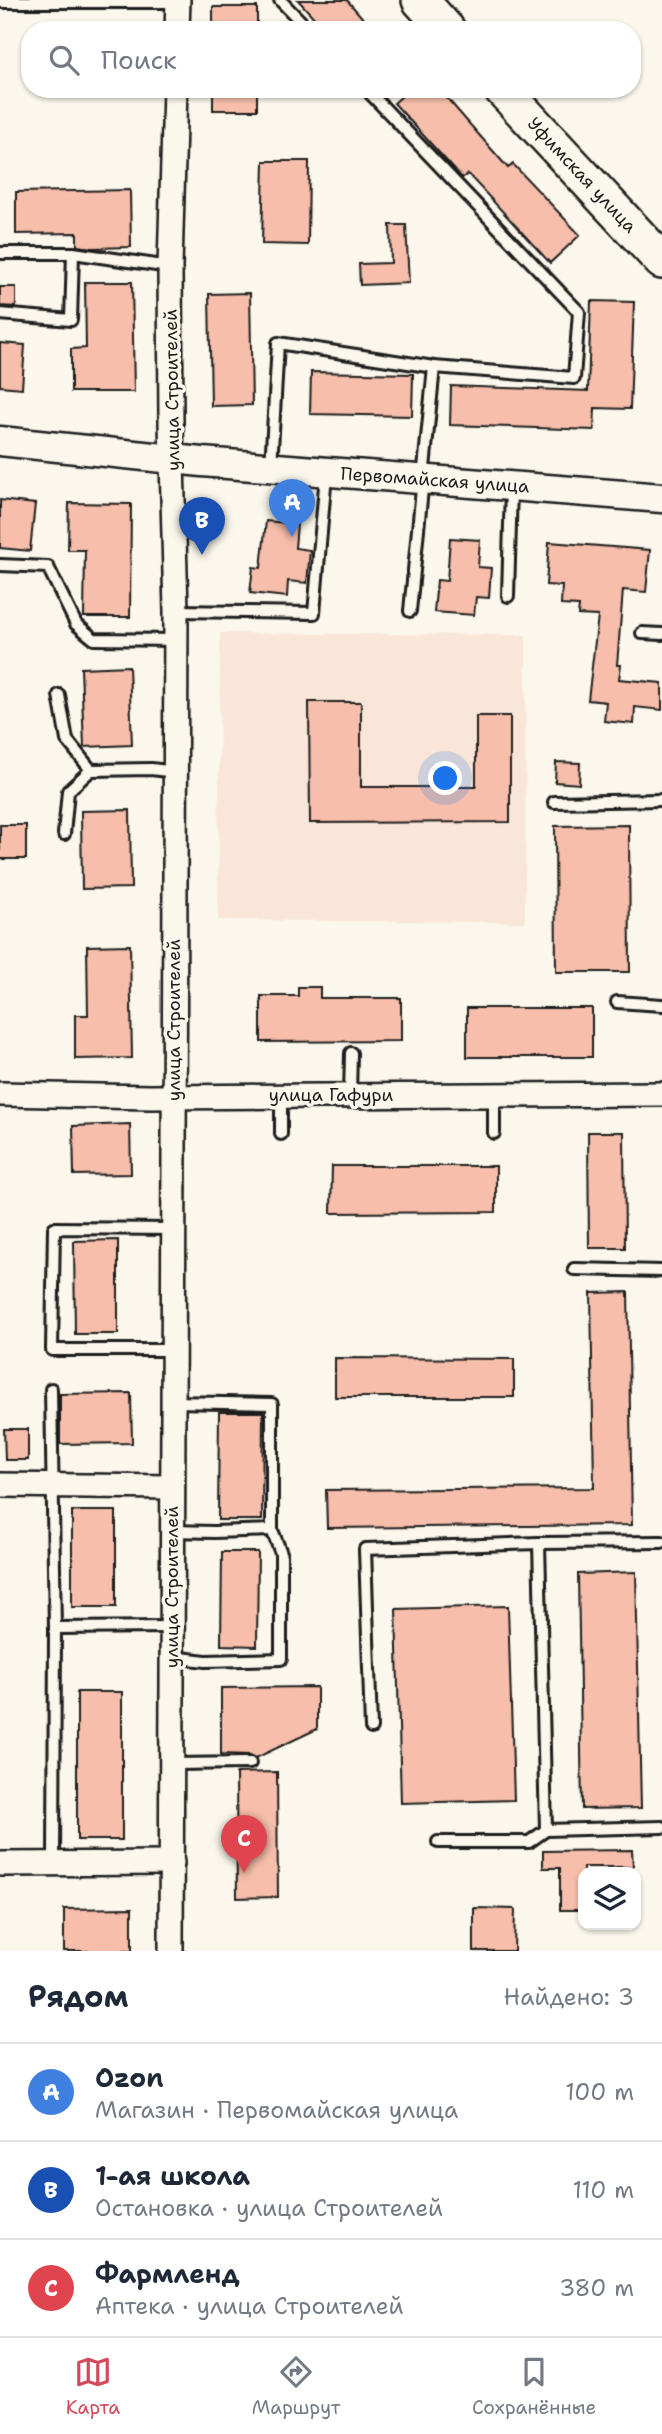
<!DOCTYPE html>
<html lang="ru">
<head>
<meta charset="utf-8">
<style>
	body { margin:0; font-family:"Shantell Sans",sans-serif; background:#f2f2f3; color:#1f2937 }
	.controls { position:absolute; right:21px; bottom:21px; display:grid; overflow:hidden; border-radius:14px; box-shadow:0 2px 5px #0004 }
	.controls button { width:63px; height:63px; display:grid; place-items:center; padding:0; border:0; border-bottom:2px solid #e0e1e3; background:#fff; color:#1f2937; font:35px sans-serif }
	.you { position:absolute; left:446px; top:779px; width:24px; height:24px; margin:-18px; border:5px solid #fff; border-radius:50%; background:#1a73e8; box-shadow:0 0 0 10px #1a73e833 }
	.badge { display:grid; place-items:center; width:46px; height:46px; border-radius:50%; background:#d1495b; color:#fff; font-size:23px; font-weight:700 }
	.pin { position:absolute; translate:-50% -58px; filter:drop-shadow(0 2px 4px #0008) }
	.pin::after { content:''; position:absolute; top:37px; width:24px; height:21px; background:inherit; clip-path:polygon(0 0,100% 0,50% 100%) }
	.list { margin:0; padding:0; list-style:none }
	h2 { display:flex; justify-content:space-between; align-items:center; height:91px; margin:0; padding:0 28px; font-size:30px }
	h2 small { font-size:23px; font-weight:400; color:#747a83 }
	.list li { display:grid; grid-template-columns:46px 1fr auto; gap:21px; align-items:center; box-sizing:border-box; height:98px; padding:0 28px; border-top:2px solid #e0e1e3 }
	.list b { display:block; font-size:26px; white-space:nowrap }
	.list p { margin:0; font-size:23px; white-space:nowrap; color:#747a83 }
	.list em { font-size:23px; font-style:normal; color:#747a83 }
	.icon { flex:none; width:38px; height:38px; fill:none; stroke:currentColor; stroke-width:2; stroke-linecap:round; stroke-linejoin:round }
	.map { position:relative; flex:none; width:662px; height:1951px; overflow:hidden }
	.search { position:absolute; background:#fff; box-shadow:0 2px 5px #0004; left:21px; right:21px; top:21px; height:77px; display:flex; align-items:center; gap:18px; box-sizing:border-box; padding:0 24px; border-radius:28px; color:#747a83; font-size:26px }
	.sheet { height:385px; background:#fff }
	nav { display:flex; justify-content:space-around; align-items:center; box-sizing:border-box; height:98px; border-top:2px solid #e0e1e3; background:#fff; font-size:19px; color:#747a83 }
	nav a { display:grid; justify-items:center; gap:4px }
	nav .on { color:#d1495b }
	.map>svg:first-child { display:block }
</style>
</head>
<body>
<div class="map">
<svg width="662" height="1951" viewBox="0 0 662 1951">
	<rect width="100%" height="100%" fill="#fbf7ec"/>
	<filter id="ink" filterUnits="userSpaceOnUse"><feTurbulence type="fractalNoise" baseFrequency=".0143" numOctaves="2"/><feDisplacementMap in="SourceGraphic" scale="14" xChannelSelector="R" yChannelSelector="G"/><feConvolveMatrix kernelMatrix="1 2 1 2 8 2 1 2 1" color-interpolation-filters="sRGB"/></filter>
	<g filter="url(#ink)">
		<!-- built -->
		<polygon fill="#fae6d8" points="220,633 526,635 525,922 218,920"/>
		<!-- building -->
		<g fill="#f6beab" stroke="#1c1c1c" stroke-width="2">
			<polygon points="298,0 347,0 373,30 325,30"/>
			<rect x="213" y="7" width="44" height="23"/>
			<rect x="213" y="89" width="44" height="21"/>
			<polygon points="410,89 439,89 508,168 513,164 580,235 550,263 468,174 462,178 394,103"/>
			<polygon points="264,161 309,161 308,245 262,244"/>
			<polygon points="130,190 131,247 93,248 77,246 77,233 16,234 16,192"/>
			<polygon points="390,225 406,225 409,283 360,285 359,264 391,263"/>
			<polygon points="85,282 132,282 134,392 71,392 71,349 86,348"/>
			<polygon points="0,287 16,287 16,307 0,306"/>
			<polygon points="250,293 252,405 211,406 209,294"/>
			<polygon points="591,301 634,302 630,409 595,408 594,430 450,425 451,386 588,391"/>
			<polygon points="0,343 25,345 22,388 0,386"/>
			<polygon points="311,372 413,374 412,416 310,414"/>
			<polygon points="0,500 35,504 30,551 0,548"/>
			<polygon points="69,503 131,504 130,617 84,617 85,550 68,550"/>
			<polygon points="266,521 297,524 295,548 310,550 307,583 288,581 287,597 250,593 253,567 261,568"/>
			<polygon points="450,538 480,540 478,567 491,568 489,598 476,597 474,615 434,612 437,580 447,581"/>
			<polygon points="549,542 650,550 646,592 623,590 617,665 621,665 619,679 662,683 662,710 635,707 634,724 604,721 606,702 588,700 598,616 578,615 579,606 561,605 562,586 546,585"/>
			<polygon points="129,666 132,745 84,747 81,668"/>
			<polygon points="309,702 361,702 361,787 476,787 476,716 510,716 510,822 310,823"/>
			<polygon points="556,762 580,763 579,784 555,782"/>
			<polygon points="130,810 131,888 82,889 81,811"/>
			<rect x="0" y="825" width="26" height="34"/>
			<polygon points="629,825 630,972 556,972 555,826"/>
			<polygon points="130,945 132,1058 75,1059 75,1015 88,1015 87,946"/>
			<polygon points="298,987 320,987 320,998 401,998 401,1041 261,1042 261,996 298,996"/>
			<rect x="467" y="1008" width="125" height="49"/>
			<polygon points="130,1124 131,1174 74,1175 73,1126"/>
			<polygon points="588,1132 624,1132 625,1248 589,1248"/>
			<polygon points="332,1166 496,1166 496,1212 331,1213"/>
			<polygon points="118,1240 118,1334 75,1334 74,1241"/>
			<polygon points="628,1292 632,1525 327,1528 326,1490 594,1488 591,1293"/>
			<polygon points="335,1358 514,1359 514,1397 335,1397"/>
			<polygon points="131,1393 132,1443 60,1444 60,1394"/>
			<polygon points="219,1412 263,1412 262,1520 218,1520"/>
			<polygon points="4,1429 28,1429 28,1460 5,1460"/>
			<rect x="72" y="1511" width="44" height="96"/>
			<polygon points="222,1552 258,1552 257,1646 221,1645"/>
			<polygon points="636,1572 641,1808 582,1809 578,1574"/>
			<polygon points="508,1606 514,1800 401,1803 396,1609"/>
			<polygon points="317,1687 317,1729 256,1758 250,1755 221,1754 221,1688"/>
			<rect x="77" y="1692" width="45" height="148"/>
			<polygon points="277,1772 278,1897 237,1898 236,1773"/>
			<polygon points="632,1850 633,1867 583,1867 583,1910 560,1910 560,1868 543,1868 543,1851"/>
			<polygon points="132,1908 132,1951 64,1951 64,1909"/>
			<polygon points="474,1908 515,1909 514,1951 474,1951"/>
		</g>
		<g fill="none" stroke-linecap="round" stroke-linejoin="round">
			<!-- service casing -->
			<g stroke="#1c1c1c" stroke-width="16">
				<g id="service">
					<polyline points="280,0 309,30"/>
					<polyline points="0,2 178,2"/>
					<polyline points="0,253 73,253 71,320 0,314"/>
					<polyline points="73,253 170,267"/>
					<polyline points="271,467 278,343 434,367 574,378 579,312 366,89"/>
					<polyline points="0,565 48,567 76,624 94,639 176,640"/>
					<polyline points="508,596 511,487"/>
					<polyline points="176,611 314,613 326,474"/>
					<polyline points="410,611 434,367"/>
					<polyline points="642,633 662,634"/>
					<polyline points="59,695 67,740 91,770 151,769 176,772"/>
					<polyline points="554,802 662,800"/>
					<polyline points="64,834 68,791 91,770"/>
					<polyline points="617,1002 662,1005"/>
					<polyline points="494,1094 494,1133"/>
					<polyline points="281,1095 281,1134"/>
					<polyline points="350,1095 351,1053"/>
					<polyline points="174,1229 54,1228 52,1350 174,1350"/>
					<polyline points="574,1269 662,1271"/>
					<polyline points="51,1389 55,1628"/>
					<polyline points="171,1531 214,1532 272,1530 272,1404 173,1402"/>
					<polyline points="662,1542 539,1543 546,1830 662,1827"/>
					<polyline points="172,1657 206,1661 281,1659 281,1553 272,1530"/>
					<polyline points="371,1728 365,1549 539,1543"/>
					<polyline points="172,1764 250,1763"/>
					<polyline points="438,1842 529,1842 546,1830"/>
					<polyline points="54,1864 55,1628 172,1627"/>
				</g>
			</g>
			<!-- minor casing -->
			<g stroke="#1c1c1c" stroke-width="28">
				<g id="minor">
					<polyline points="177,30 178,0"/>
					<polyline points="0,1094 150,1097 662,1094"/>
					<polyline points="0,1485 172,1487"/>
					<polyline points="0,1864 172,1863"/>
					<polyline points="171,1951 176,611 171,423 170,267 175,89"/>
				</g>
			</g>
			<!-- tertiary casing -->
			<g stroke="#1c1c1c" stroke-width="33">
				<polyline id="tertiary" points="0,441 202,462 662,498"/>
			</g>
			<!-- primary casing -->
			<g stroke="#1c1c1c" stroke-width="40">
				<g id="primary">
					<polyline points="420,0 447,30"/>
					<polyline points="502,89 662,261"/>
				</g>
			</g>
			<!-- service -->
			<use href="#service" stroke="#fbf7ec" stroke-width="10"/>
			<!-- minor -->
			<use href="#minor" stroke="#fbf7ec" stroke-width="23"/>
			<!-- tertiary -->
			<use href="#tertiary" stroke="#fbf7ec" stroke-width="28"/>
			<!-- primary -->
			<use href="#primary" stroke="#fbf7ec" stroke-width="35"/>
		</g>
	</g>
	<g text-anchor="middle" stroke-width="7" stroke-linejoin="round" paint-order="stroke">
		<!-- street labels -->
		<g font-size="18" fill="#1c1c1c" stroke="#fbf7ec">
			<text transform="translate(582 175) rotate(47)" y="6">Уфимская улица</text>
			<text transform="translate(172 390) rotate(-91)" y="6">улица Строителей</text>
			<text transform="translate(435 480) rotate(4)" y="6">Первомайская улица</text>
			<text transform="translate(174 1020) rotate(-90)" y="6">улица Строителей</text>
			<text x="331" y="1101">улица Гафури</text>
			<text transform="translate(172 1587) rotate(-90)" y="6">улица Строителей</text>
		</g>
	</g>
</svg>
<div class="controls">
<button><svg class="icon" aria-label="layers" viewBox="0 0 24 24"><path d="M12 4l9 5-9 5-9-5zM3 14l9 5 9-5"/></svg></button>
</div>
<div class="you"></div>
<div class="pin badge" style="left:292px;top:537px;background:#3f7fe0">A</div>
<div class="pin badge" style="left:202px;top:555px;background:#1a4fb4">B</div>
<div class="pin badge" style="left:244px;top:1873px;background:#e0444e">C</div>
<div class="search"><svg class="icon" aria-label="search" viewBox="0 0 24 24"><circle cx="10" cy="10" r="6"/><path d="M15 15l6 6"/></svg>Поиск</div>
</div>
<section class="sheet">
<h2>Рядом<small>Найдено: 3</small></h2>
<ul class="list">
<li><span class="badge" style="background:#3f7fe0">A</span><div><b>Ozon</b><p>Магазин · Первомайская улица</p></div><em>100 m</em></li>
<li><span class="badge" style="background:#1a4fb4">B</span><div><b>1-ая школа</b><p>Остановка · улица Строителей</p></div><em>110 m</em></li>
<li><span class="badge" style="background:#e0444e">C</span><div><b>Фармленд</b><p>Аптека · улица Строителей</p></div><em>380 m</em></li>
</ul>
</section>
<nav>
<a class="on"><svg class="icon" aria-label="map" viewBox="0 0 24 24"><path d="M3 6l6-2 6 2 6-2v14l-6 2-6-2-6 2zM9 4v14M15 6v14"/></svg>Карта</a>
<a><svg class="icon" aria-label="directions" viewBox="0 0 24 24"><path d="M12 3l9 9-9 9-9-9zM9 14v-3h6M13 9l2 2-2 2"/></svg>Маршрут</a>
<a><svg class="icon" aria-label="saved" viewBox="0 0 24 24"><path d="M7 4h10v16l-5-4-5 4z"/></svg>Сохранённые</a>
</nav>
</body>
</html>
